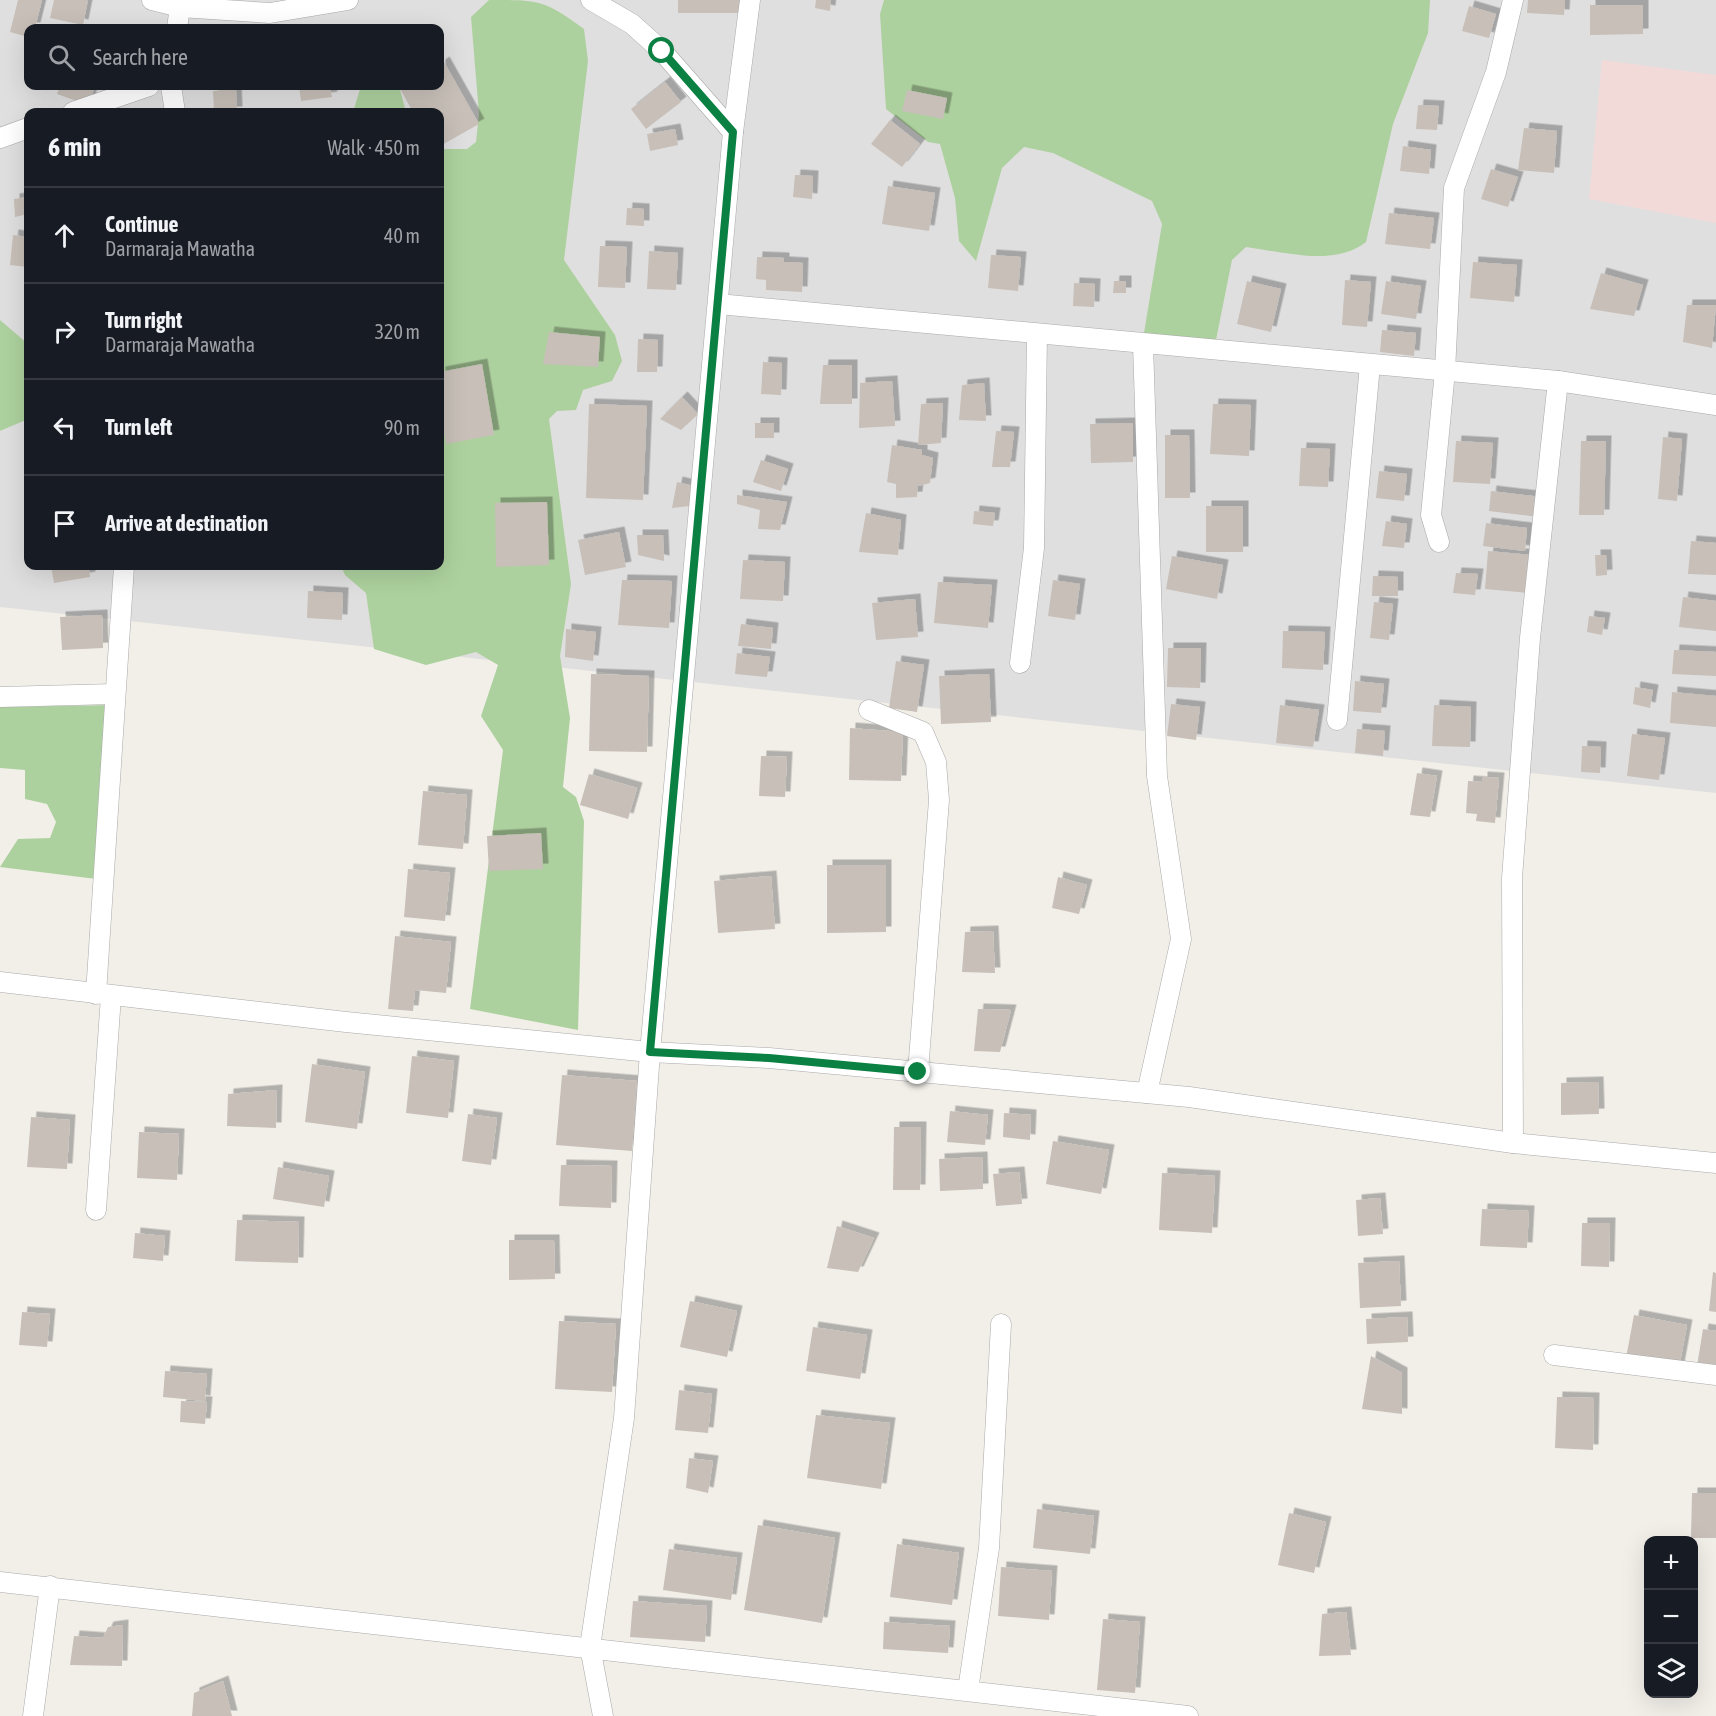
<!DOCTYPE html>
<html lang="en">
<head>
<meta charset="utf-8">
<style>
	body { margin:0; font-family:"Asap Condensed",sans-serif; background:#242831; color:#f1f3f6 }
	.controls { position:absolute; right:18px; bottom:18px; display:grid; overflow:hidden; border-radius:12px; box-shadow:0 6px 24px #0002 }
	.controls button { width:54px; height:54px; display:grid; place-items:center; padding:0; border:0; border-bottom:2px solid #363941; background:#171b24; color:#f1f3f6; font:30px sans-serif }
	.stop { position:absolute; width:18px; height:18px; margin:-14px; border:4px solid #0b8043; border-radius:50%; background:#fff }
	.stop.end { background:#0b8043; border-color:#fff; box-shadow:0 2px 6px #0008 }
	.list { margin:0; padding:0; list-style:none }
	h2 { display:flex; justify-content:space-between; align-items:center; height:78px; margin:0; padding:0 24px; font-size:26px }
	h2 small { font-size:20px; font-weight:400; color:#9ea1a6 }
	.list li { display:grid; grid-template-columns:39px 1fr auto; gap:18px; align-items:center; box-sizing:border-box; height:96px; padding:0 24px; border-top:2px solid #363941 }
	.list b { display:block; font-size:22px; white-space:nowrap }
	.list p { margin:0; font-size:20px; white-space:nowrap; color:#9ea1a6 }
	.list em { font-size:20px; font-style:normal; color:#9ea1a6 }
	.icon { flex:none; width:33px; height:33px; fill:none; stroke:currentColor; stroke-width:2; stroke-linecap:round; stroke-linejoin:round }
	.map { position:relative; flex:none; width:1716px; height:1716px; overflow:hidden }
	.search { position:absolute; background:#171b24; box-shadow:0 6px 24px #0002; left:24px; top:24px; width:420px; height:66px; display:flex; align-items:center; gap:15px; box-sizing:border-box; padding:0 21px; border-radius:12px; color:#9ea1a6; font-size:22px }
	.panel { position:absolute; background:#171b24; box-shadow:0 6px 24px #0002; left:24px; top:108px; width:420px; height:462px; border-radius:12px }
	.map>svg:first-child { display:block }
</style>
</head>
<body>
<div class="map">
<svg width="1716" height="1716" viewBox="0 0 1716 1716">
	<defs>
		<filter id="shadow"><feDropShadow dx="5.5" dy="-5.5" stdDeviation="0" flood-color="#0004"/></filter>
	</defs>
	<rect width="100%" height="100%" fill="#f2efe9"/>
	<!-- residential -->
	<path fill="#e0dfdf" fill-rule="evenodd" d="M0 0H1716V793L0 607ZM28 28H440V86H28ZM28 112H440V566H28Z"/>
	<!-- commercial -->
	<polygon fill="#f2dad9" points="1602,60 1716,75 1716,223 1589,199"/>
	<!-- forest -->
	<g fill="#add19e">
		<path d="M489 0C540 0 544 0 584 29L588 61 564 260 615 335 622 361 612 381 583 390 576 410 557 411 549 419 571 584 560 656 570 718 563 787 576 797 584 821 578 1030 470 1009 503 750 481 716 498 665 476 652 426 665 374 649 366 593 345 575 341 566H440V149H467L476 142 479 114 471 17Z"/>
		<path d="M884 0H1430L1428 33 1393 124 1366 242C1335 267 1283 252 1246 247L1232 260 1216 340 1144 333 1162 224 1152 201 1053 153 1024 147 1002 168 976 261 959 241 955 198 940 144 928 142 886 109 880 14Z"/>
		<polygon points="361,86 399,86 406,112 353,112"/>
		<polygon points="0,320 28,344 28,419 0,431"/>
		<polygon points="113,705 104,880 0,867 18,839 50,838 56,822 47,804 25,799 25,770 0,768 0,707"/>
	</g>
	<!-- building -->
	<g fill="#c7bfb8" filter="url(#shadow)">
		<polygon points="18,0 42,0 35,28 28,28 28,37 10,32"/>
		<polygon points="54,0 88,0 83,25 50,18"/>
		<rect x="678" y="0" width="61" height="13"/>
		<polygon points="816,0 831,0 830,11 815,8"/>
		<polygon points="1528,0 1565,0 1564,15 1527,13"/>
		<polygon points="1590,5 1643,5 1643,34 1590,35"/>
		<polygon points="1469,6 1496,14 1489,38 1462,31"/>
		<polygon points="444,62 479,124 440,146 440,112 413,112 399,87 440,86 440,65"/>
		<polygon points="665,82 681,102 646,129 631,109"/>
		<polygon points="60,86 95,86 88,105 57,94"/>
		<polygon points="299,86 330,86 332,97 301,101"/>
		<polygon points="236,89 237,112 214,112 213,91"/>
		<polygon points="907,90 947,98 943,119 902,111"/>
		<polygon points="1418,105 1439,106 1437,130 1416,129"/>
		<polygon points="890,120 920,144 902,167 871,144"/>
		<polygon points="1524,128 1557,131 1554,173 1518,170"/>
		<polygon points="675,129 678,145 650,151 647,134"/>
		<polygon points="1403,146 1431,150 1429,174 1400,171"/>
		<polygon points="1491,169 1518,177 1508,207 1481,199"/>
		<polygon points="795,175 813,176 812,199 793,197"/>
		<polygon points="888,186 935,193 929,231 882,224"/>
		<polygon points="28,197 28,214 15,217 14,199"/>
		<polygon points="627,208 644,209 644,226 626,225"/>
		<polygon points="1389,213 1434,218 1430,249 1385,244"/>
		<polygon points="13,235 28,237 28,267 10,265"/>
		<polygon points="600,246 627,247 625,288 598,287"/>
		<polygon points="649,251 678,253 676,290 647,289"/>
		<polygon points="991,255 1021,257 1018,291 988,288"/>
		<polygon points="757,257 784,258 784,262 803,263 802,292 766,290 766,280 756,279"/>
		<polygon points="1473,262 1517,265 1514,302 1470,298"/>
		<polygon points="1601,273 1643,285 1634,316 1590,309"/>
		<polygon points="1345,280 1371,282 1367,327 1342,325"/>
		<polygon points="1114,281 1126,281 1126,293 1113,293"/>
		<polygon points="1247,281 1281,289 1271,332 1237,324"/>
		<polygon points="1386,281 1421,286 1416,319 1381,314"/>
		<polygon points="1074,283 1095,284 1094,307 1073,306"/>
		<polygon points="1687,305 1716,305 1712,348 1683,342"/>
		<polygon points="1382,330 1416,333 1414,356 1380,352"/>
		<polygon points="549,332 600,337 598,367 543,364"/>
		<polygon points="638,339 658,340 657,372 637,372"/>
		<polygon points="763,362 782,363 781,395 761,394"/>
		<polygon points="482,364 494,435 446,444 440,407 440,372"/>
		<polygon points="823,365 852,365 852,404 820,404"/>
		<polygon points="892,381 895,426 859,428 860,383"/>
		<polygon points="984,383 986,421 959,420 962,385"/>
		<polygon points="682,397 698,414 681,430 660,419"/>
		<polygon points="943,403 941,443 918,445 921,404"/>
		<polygon points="589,404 647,406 643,500 586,498"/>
		<polygon points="1213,404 1251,405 1249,456 1210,454"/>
		<rect x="755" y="423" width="19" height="15"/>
		<polygon points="1133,423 1133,462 1091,463 1090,424"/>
		<polygon points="996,431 1014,432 1010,467 992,467"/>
		<polygon points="1165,435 1189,435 1190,498 1165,498"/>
		<polygon points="1663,437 1682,439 1677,501 1658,499"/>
		<polygon points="1456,441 1493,443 1490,484 1453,482"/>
		<polygon points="1581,441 1606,441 1604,515 1579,515"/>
		<polygon points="892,445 922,450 922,455 933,458 930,483 918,486 917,497 896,498 896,484 887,482"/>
		<polygon points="1301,448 1330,449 1328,487 1299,486"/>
		<polygon points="761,460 788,469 781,491 753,482"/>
		<polygon points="1379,471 1407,474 1404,501 1376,498"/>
		<polygon points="677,482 694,486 690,506 672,508"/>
		<polygon points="1491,491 1541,497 1539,517 1489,511"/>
		<polygon points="737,495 787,502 780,530 758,529 760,510 737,504"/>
		<polygon points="547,502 549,565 496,567 495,503"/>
		<rect x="1206" y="506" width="37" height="46"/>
		<polygon points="974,511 995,513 993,526 973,524"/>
		<polygon points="866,513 901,520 898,555 859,552"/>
		<polygon points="1386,521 1407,524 1404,548 1382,546"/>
		<polygon points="1486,523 1527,528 1525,551 1483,546"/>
		<polygon points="619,532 626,567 585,575 578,540"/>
		<polygon points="637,535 663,535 664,561 638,555"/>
		<polygon points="1691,541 1716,543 1716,575 1688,574"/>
		<polygon points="1488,551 1532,555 1528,593 1485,589"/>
		<polygon points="1595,555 1606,555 1607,575 1596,576"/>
		<polygon points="1172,556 1223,565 1217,599 1166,589"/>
		<polygon points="743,560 785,562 783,601 740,599"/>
		<polygon points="51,566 89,566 90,577 54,583"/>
		<polygon points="1456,573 1478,574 1475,595 1453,593"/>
		<polygon points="1373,576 1398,577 1398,596 1372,596"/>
		<polygon points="622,580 672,581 669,628 618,625"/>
		<polygon points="1053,580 1080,584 1075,620 1048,616"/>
		<polygon points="938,582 992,585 988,628 934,623"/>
		<polygon points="308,591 343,593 342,620 307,618"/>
		<polygon points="1683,597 1716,601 1716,631 1679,627"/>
		<polygon points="915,599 918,637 876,640 872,603"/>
		<polygon points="1374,602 1393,604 1389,640 1370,638"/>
		<polygon points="102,615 103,648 62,650 60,617"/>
		<polygon points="1589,616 1605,618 1602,635 1587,632"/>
		<polygon points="741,624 773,628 771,649 738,646"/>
		<polygon points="566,629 596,632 593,661 565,657"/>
		<polygon points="1283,631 1325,632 1323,670 1282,668"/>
		<polygon points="1168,648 1201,648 1200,688 1167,687"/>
		<polygon points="1674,650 1716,652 1716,676 1672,674"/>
		<polygon points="737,653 770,657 767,677 735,674"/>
		<polygon points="896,661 924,665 917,712 889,708"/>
		<polygon points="591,674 649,676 647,752 589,751"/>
		<polygon points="989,674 991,722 941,724 939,676"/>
		<polygon points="1355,681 1384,684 1381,713 1353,711"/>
		<polygon points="1635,687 1653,690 1650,708 1633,704"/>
		<polygon points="1672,692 1716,696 1716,727 1670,723"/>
		<polygon points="1171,704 1200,707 1196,740 1167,736"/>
		<polygon points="1280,705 1319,710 1313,747 1276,743"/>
		<polygon points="1434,705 1471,707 1470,747 1432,746"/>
		<polygon points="850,728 903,732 901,781 849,780"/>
		<polygon points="1357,729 1385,731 1383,756 1355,753"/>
		<polygon points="1632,734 1665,738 1659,780 1627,776"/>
		<polygon points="1582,746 1601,747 1600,773 1581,772"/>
		<polygon points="761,756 787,757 785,797 759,796"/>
		<polygon points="1417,773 1437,776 1430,817 1410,815"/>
		<polygon points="589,774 637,788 628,819 580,805"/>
		<polygon points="1482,777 1499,778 1495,823 1476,821 1477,814 1466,813 1468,781 1482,782"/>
		<polygon points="423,791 467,795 463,849 418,845"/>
		<polygon points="541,833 543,869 489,871 487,836"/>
		<polygon points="827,865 886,865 886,932 827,933"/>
		<polygon points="408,869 450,873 445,921 404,917"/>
		<polygon points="771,876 775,929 718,933 714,881"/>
		<polygon points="1058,877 1087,885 1079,914 1052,908"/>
		<polygon points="993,931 995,973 962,972 965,932"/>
		<polygon points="395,936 451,942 446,993 415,990 413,1011 388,1009"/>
		<polygon points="978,1009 1011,1010 1000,1052 974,1051"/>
		<polygon points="412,1056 454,1061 448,1118 406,1113"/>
		<polygon points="312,1064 365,1072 357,1129 305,1122"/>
		<polygon points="562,1075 637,1081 632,1151 556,1145"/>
		<polygon points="1598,1082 1599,1114 1561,1115 1561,1083"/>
		<polygon points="277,1090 276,1128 227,1126 228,1094"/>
		<polygon points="950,1111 988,1115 985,1145 947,1142"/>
		<polygon points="1004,1113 1031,1115 1030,1140 1003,1137"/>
		<polygon points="468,1114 497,1118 491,1165 462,1161"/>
		<polygon points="31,1117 70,1120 67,1169 27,1167"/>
		<polygon points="894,1127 921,1127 920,1190 893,1190"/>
		<polygon points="139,1132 179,1134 177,1180 137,1178"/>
		<polygon points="1053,1141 1109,1150 1101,1194 1046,1184"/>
		<polygon points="982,1157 983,1189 940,1191 939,1159"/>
		<polygon points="561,1165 612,1166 611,1208 559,1206"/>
		<polygon points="278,1167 329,1176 324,1207 273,1199"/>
		<polygon points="1019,1172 1022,1204 996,1206 993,1174"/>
		<polygon points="1162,1173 1215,1176 1212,1233 1159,1230"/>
		<polygon points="1380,1198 1383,1234 1358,1236 1356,1200"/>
		<polygon points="1482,1209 1529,1211 1527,1248 1480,1246"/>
		<polygon points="237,1220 299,1222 298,1263 235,1261"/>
		<polygon points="1582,1223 1610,1223 1609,1267 1581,1266"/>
		<polygon points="837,1226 874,1238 858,1272 827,1268"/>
		<polygon points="135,1233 165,1236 163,1261 133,1258"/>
		<polygon points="509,1240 554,1240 555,1279 509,1280"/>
		<polygon points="1399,1261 1401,1306 1360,1308 1358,1263"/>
		<polygon points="1713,1272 1716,1273 1716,1312 1709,1311"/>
		<polygon points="690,1301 737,1311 727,1357 680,1347"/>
		<polygon points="22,1312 50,1314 47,1347 19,1345"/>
		<polygon points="1634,1315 1687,1325 1679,1368 1626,1358"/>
		<polygon points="1407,1317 1408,1342 1367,1344 1366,1319"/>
		<polygon points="559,1321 616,1324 612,1392 555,1389"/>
		<polygon points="813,1327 867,1335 860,1379 806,1371"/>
		<polygon points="1703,1329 1716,1331 1716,1369 1697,1366"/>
		<polygon points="1371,1356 1402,1373 1402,1414 1362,1409"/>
		<polygon points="165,1371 207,1374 205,1401 163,1397"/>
		<polygon points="679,1390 712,1394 708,1433 675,1430"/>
		<polygon points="1557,1397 1594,1398 1593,1450 1555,1448"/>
		<polygon points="181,1401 207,1402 205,1424 180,1422"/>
		<polygon points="816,1415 890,1423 881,1489 807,1478"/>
		<polygon points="689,1458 713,1461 708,1493 686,1488"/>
		<polygon points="1692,1493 1716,1493 1716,1538 1691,1538"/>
		<polygon points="1037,1509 1094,1516 1090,1554 1033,1548"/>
		<polygon points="1289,1513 1326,1522 1314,1573 1278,1565"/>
		<polygon points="758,1525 835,1538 822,1623 744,1610"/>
		<polygon points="897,1544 959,1553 952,1605 890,1597"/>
		<polygon points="669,1549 737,1558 731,1600 663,1590"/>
		<polygon points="1001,1567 1052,1571 1049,1620 998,1616"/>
		<polygon points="633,1601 707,1606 705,1642 630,1637"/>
		<polygon points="1346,1612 1351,1655 1319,1656 1322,1614"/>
		<polygon points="1103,1619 1140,1622 1135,1693 1097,1690"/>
		<polygon points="884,1622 950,1626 948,1653 883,1649"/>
		<polygon points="123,1625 122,1666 70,1665 74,1636 103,1638 108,1627"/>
		<polygon points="223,1681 232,1716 192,1716 194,1693"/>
	</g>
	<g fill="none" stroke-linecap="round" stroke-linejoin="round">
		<!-- street casing -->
		<g stroke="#a9a9a9" stroke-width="21">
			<g id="street">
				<polyline points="152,0 180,7 270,13 348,0"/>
				<polyline points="591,0 632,24 662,51 733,132 650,1052 624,1418 590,1647 603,1716"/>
				<polyline points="177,28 180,7"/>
				<polyline points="171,86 175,112"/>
				<polyline points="73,112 149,86"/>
				<polyline points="733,132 750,0"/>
				<polyline points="0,138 28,128"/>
				<polyline points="718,304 1558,381 1716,405"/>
				<polyline points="1143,344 1157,776 1181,939 1147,1093"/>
				<polyline points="1439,542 1431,515 1445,371 1454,188 1496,72 1513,0"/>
				<polyline points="1020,663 1034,548 1037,334"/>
				<polyline points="0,697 114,694"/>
				<polyline points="869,710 923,732 936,762 939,800 918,1072"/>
				<polyline points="1337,720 1370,365"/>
				<polyline points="0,982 346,1022 650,1052 769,1058 1189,1097 1513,1143 1716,1163"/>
				<polyline points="96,994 124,566"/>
				<polyline points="1513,1143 1512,878 1530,638 1558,381"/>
				<polyline points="96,1210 111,996"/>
				<polyline points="1554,1355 1716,1375"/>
				<polyline points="0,1582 1188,1716"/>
				<polyline points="968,1690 989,1548 1001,1324"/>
				<polyline points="33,1716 50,1586"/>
			</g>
		</g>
		<!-- street -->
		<use href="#street" stroke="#fff" stroke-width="20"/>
	</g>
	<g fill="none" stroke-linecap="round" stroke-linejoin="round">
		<!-- route -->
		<polyline stroke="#0b8043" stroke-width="8" points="662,51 733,132 650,1052 769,1058 918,1072"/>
	</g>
</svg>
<div class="controls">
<button>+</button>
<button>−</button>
<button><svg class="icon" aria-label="layers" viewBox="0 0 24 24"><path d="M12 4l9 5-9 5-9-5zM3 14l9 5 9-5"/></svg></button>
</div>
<div class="stop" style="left:662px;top:51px"></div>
<div class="stop end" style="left:918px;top:1072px"></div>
<div class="search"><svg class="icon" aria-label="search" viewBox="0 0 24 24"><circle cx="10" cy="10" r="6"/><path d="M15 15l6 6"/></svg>Search here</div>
<section class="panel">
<h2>6 min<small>Walk · 450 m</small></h2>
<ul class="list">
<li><svg class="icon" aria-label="ahead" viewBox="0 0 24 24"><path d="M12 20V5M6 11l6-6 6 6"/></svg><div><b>Continue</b><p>Darmaraja Mawatha</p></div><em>40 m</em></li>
<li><svg class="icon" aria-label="right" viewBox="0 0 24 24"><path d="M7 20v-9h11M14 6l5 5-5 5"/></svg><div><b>Turn right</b><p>Darmaraja Mawatha</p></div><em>320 m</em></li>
<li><svg class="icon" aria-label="left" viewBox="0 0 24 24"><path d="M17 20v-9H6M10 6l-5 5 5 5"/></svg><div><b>Turn left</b></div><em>90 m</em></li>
<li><svg class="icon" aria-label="arrive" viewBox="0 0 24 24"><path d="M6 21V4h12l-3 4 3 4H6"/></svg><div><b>Arrive at destination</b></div></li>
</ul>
</section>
</div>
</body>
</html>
